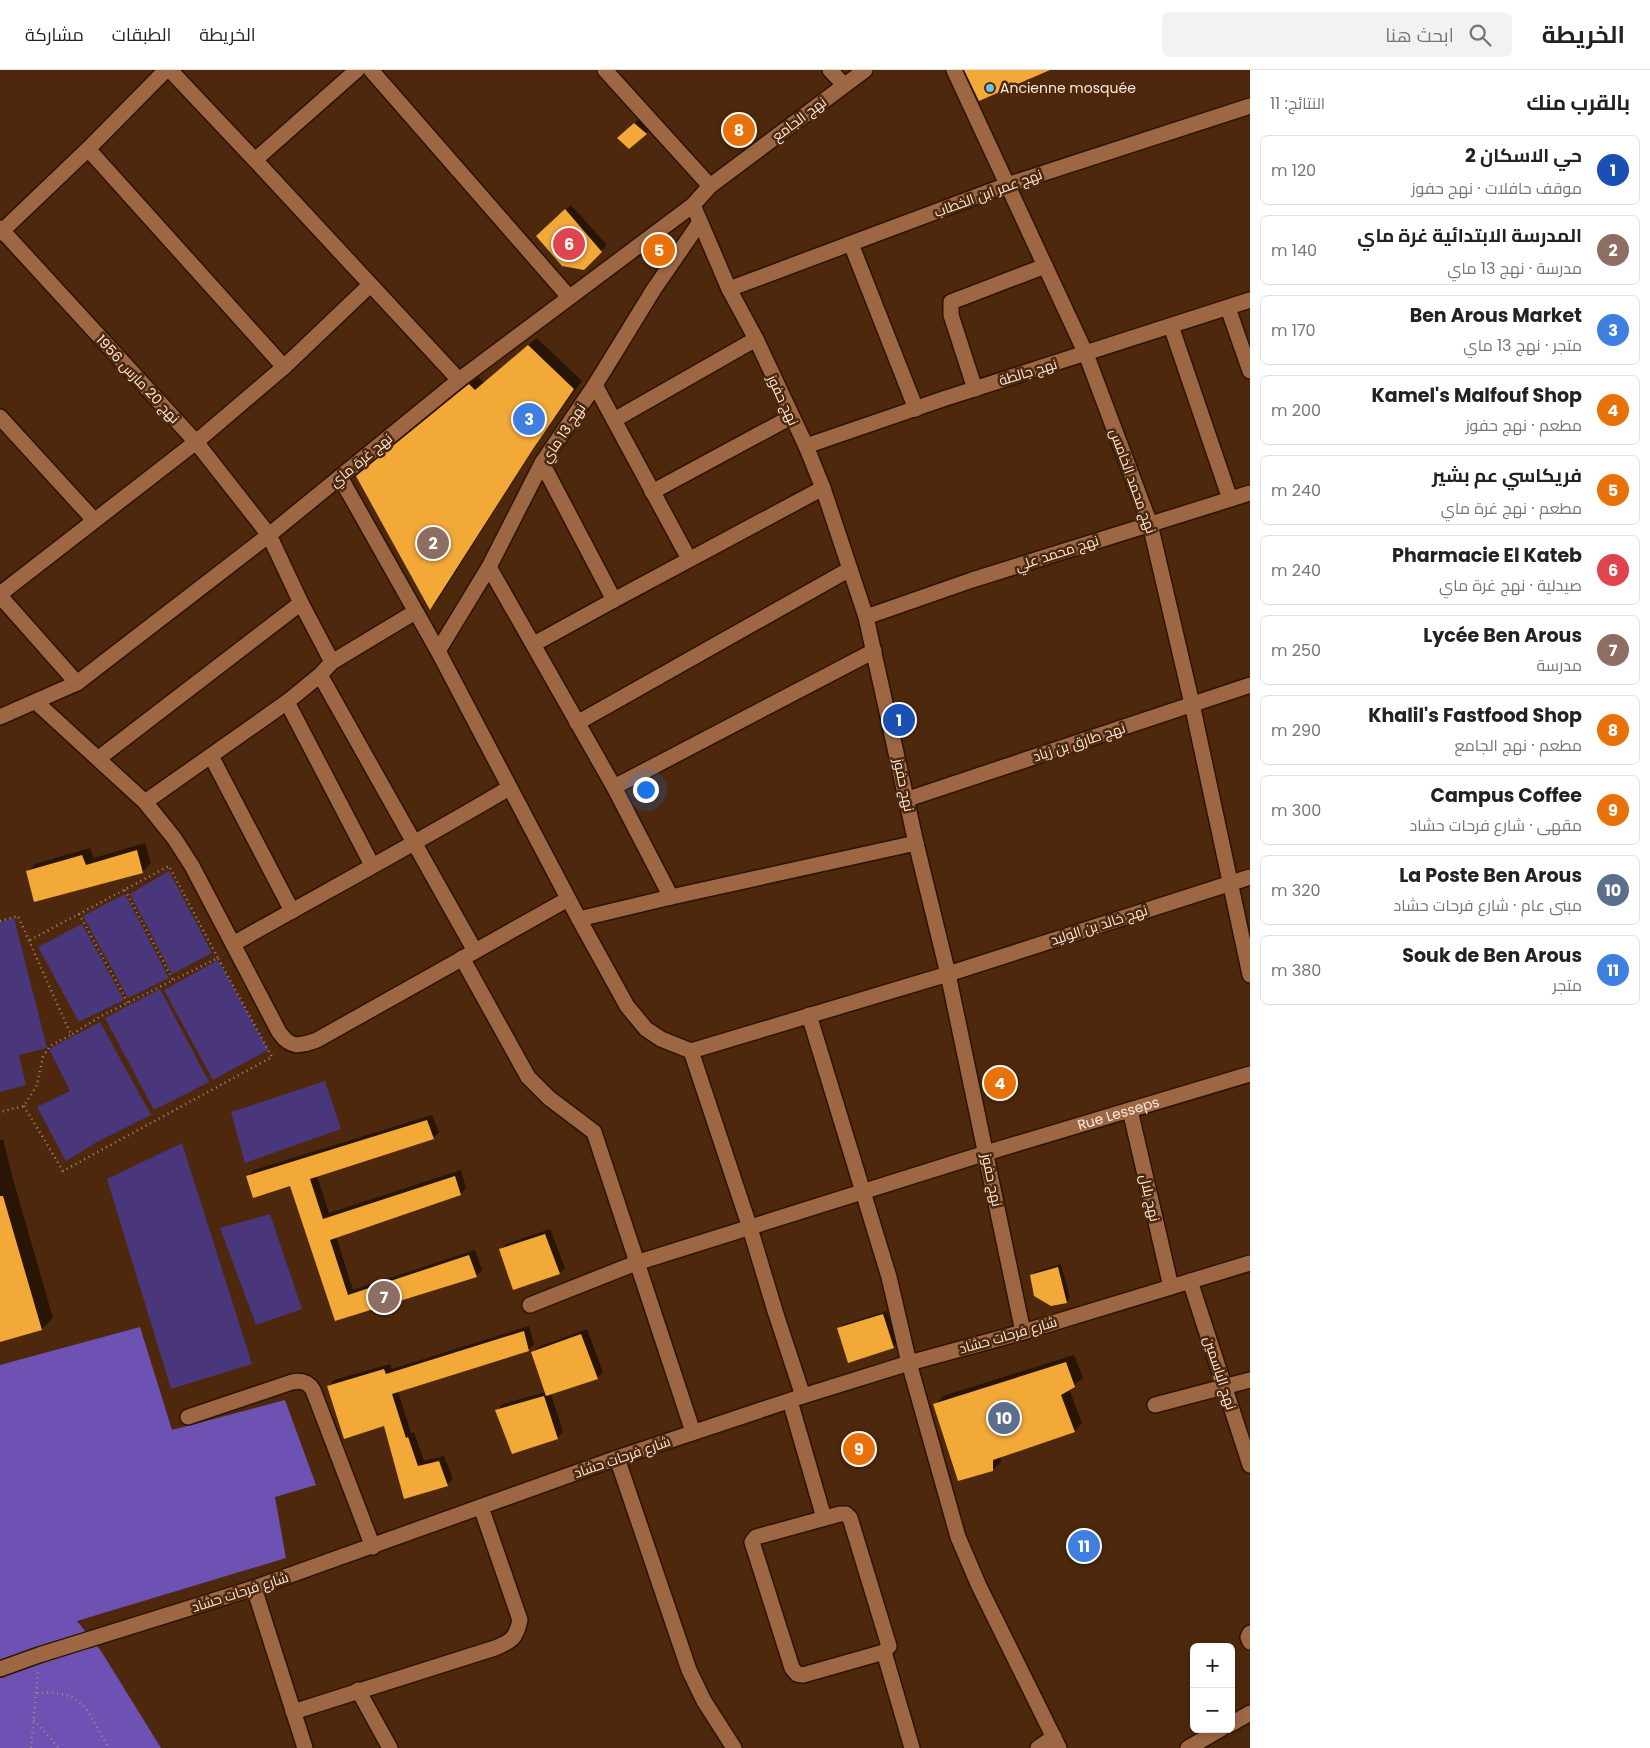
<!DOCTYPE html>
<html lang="ar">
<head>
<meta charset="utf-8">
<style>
	body { margin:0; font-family:Poppins,Cairo,sans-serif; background:#f2f2f2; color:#222; direction:rtl }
	.controls { position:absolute; right:15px; bottom:15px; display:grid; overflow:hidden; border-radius:8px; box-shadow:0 2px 8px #0003 }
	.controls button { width:45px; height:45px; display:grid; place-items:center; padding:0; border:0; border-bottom:1px solid #e0e0e0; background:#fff; color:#222; font:25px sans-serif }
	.you { position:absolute; left:645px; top:719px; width:18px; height:18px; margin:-12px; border:4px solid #fff; border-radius:50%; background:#1a73e8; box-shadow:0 0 0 8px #1a73e833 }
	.badge { display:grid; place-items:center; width:32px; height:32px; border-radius:50%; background:#db2777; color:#fff; font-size:16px; font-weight:700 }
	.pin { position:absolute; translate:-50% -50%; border:2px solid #fff; box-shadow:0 1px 5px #0006 }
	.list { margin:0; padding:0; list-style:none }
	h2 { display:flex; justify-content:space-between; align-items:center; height:65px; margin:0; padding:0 20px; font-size:21px }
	h2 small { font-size:16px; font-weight:400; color:#767676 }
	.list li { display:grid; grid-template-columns:32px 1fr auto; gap:15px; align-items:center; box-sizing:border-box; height:70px; margin:0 10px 10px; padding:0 10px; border:1px solid #e0e0e0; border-radius:8px }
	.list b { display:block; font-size:19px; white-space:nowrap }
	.list p { margin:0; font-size:16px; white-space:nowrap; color:#767676 }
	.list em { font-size:16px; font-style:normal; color:#767676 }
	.icon { flex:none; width:28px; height:28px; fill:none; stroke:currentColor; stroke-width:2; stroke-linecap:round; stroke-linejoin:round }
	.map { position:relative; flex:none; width:1250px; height:1678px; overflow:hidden; direction:ltr }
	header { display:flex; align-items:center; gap:30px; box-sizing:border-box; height:70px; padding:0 25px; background:#fff; border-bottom:1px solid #e0e0e0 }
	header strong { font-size:24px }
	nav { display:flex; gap:28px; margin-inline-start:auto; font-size:18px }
	.search { width:350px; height:45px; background:#f2f2f2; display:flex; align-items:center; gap:12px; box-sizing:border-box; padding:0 18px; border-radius:8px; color:#767676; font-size:19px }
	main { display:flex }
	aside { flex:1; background:#fff }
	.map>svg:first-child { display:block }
</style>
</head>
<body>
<header>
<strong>الخريطة</strong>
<div class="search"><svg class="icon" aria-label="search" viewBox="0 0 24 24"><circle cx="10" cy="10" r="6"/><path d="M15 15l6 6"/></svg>ابحث هنا</div>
<nav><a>الخريطة</a><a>الطبقات</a><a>مشاركة</a></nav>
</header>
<main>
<aside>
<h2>بالقرب منك<small>النتائج: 11</small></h2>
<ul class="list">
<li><span class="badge" style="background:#1a4fb4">1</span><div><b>حي الاسكان 2</b><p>موقف حافلات · نهج حفوز</p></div><em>120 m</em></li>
<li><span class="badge" style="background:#8d6e63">2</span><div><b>المدرسة الابتدائية غرة ماي</b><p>مدرسة · نهج 13 ماي</p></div><em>140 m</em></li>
<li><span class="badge" style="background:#3f7fe0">3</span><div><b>Ben Arous Market</b><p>متجر · نهج 13 ماي</p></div><em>170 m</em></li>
<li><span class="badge" style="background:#e8710a">4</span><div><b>Kamel's Malfouf Shop</b><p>مطعم · نهج حفوز</p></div><em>200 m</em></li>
<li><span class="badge" style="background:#e8710a">5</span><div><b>فريكاسي عم بشير</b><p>مطعم · نهج غرة ماي</p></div><em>240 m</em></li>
<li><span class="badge" style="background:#e0444e">6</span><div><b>Pharmacie El Kateb</b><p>صيدلية · نهج غرة ماي</p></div><em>240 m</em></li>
<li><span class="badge" style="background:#8d6e63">7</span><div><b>Lycée Ben Arous</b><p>مدرسة</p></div><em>250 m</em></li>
<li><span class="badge" style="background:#e8710a">8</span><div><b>Khalil's Fastfood Shop</b><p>مطعم · نهج الجامع</p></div><em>290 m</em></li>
<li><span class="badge" style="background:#e8710a">9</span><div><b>Campus Coffee</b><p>مقهى · شارع فرحات حشاد</p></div><em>300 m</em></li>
<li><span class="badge" style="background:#5c6f8a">10</span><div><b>La Poste Ben Arous</b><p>مبنى عام · شارع فرحات حشاد</p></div><em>320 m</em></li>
<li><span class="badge" style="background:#3f7fe0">11</span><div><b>Souk de Ben Arous</b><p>متجر</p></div><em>380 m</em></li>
</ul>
</aside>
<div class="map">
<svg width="1250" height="1678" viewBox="0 0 1250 1678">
	<rect width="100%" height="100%" fill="#4d280c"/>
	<!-- green -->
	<g fill="#49367b">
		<polygon points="169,801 212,883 172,904 130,824"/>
		<polygon points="125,824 169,908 128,928 83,846"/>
		<polygon points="14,848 47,978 19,985 26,1015 0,1022 0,852"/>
		<polygon points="82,854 124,930 79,952 38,877"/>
		<polygon points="218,890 268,980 213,1010 164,920"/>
		<polygon points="160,919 209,1012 154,1040 105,948"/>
		<polygon points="100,952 151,1045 97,1072 66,1091 37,1037 70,1021 49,979"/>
		<polygon points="325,1011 341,1059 245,1093 231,1042"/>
		<polygon points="182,1073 252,1294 171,1319 107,1109"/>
		<polygon points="270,1144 302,1239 256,1255 220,1158"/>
	</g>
	<!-- forest -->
	<polygon fill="#6d52b4" points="140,1257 172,1360 285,1330 316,1415 275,1427 286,1488 77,1551 101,1581 161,1678 0,1678 0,1295"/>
	<!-- shadow -->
	<g fill="#0007">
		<polygon points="742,41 758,57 739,73 724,58"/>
		<polygon points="638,50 650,60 646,63 618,68"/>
		<polygon points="571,135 607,175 583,198 543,160"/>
		<polygon points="537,268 582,311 540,369 438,530 431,538 366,398 478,307 484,313"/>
		<polygon points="145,773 151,793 143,801 35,830 27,802 35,794 90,778 94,788"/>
		<polygon points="432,1045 439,1062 433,1068 317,1106 329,1143 461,1100 466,1118 460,1124 336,1166 353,1220 475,1180 482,1200 477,1205 336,1249 291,1114 248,1106 254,1100"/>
		<polygon points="3,1069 13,1109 53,1248 42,1259 0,1271 0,1070"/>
		<polygon points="550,1159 565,1198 560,1203 501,1179 506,1174"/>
		<polygon points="1061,1194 1070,1228 1066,1232 1032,1205 1035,1202"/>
		<polygon points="887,1241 897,1273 893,1277 838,1259 842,1255"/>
		<polygon points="529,1256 534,1274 528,1280 398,1321 411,1363 414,1362 424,1391 444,1386 453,1409 447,1414 405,1428 385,1354 328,1316 334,1310 390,1294 392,1299"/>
		<polygon points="587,1259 603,1302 597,1308 551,1324 563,1362 557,1368 497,1340 503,1334 546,1322 532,1283 538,1277"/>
		<polygon points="1074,1285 1083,1308 1069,1319 1082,1353 1074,1361 1001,1386 1001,1392 993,1400 935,1335 943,1326"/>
	</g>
	<!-- building -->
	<g fill="#f3a938">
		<polygon points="964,0 1050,0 979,31"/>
		<polygon points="738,44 755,62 738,74 722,58"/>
		<polygon points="634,53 647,64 629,79 617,68"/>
		<polygon points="565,139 602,182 584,200 562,196 536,166"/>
		<polygon points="528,275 574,319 533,379 430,540 356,406 465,317 469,314 475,320"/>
		<polygon points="137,780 143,803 34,832 26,801 82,785 86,795"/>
		<polygon points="427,1050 434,1069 310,1109 323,1149 455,1106 461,1125 330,1170 348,1225 469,1185 477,1207 335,1251 290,1116 253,1128 246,1106"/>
		<polygon points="0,1126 3,1126 42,1260 0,1272"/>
		<polygon points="545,1164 560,1204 513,1220 499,1179"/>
		<polygon points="1058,1197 1067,1233 1051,1236 1034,1226 1030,1205"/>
		<polygon points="883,1244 894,1278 848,1293 837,1258"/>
		<polygon points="524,1261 529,1281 392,1324 406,1368 408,1367 418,1396 439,1391 448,1416 404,1429 384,1356 344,1369 327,1316 384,1299 386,1304"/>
		<polygon points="581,1264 598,1309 546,1326 531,1282"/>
		<polygon points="1066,1292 1075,1317 1061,1325 1075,1362 993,1390 993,1401 958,1411 933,1334"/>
		<polygon points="544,1326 558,1369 512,1384 495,1340"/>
	</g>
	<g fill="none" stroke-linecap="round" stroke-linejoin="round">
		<!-- minor casing -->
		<g stroke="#2d1302" stroke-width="18">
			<g id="minor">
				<polyline points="170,0 255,90 459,310"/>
				<polyline points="371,0 569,227"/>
				<polyline points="605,0 710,116"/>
				<polyline points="830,0 844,15"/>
				<polyline points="954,0 1086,284 1150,454 1192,634 1250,905"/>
				<polyline points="88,79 284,297"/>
				<polyline points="255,90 357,0"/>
				<polyline points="693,135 729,219 756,269 806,376 823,418 866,547 916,773 948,904 1023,1262"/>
				<polyline points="0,158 196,372 269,465 301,533 332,592"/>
				<polyline points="0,163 88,79 166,0"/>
				<polyline points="851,174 916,339"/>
				<polyline points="729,219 1007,115 1250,36"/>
				<polyline points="1228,238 1250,301"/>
				<polyline points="1171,256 1230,429"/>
				<polyline points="595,315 689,489"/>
				<polyline points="975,319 951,245 951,232 1045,196"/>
				<polyline points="0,347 94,450"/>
				<polyline points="614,350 756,269"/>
				<polyline points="806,376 943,329 1250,230"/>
				<polyline points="542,393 614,530"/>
				<polyline points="340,407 438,581 579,849 627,936 646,959 661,969 691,981 750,1158 775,1241 803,1326"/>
				<polyline points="652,422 791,347"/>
				<polyline points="489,497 614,717 671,827"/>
				<polyline points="0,524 196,372 284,297 370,215"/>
				<polyline points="0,526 77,613"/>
				<polyline points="866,547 972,510 1250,423"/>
				<polyline points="534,574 614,530 823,418"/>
				<polyline points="438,581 489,497 542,393 595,315 654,219 700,152"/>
				<polyline points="320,605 475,881"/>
				<path d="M36 632 145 732 174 768 192 796 279 962C291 979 299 976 317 970L568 829"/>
				<polyline points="287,632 372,795"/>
				<polyline points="0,647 77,613 269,465 459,310 693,135 710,116 865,0"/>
				<polyline points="577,653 850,499"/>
				<polyline points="211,686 292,841"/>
				<polyline points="99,688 301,533"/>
				<polyline points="614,717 874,581"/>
				<polyline points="908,729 1250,615"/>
				<polyline points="145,732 287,632 320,605 332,592 415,542"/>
				<polyline points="579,849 671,827 916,773"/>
				<path d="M233 874C325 822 418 772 509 718"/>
				<polyline points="462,888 528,1007 549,1028 594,1062 693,1362"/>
				<polyline points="809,945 889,1207 909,1293 958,1467 979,1516 1059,1678"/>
				<polyline points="691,981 948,904 1250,807"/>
				<polyline points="1130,1040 1171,1217"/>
				<polyline points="1190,1211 1250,1395"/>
				<path id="s1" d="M530 1235 636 1193 986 1083 1250 1004"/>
				<polyline points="790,1331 824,1448"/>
				<polyline points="1155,1335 1250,1310"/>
				<path d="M188 1347 292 1312C302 1310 308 1312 313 1320L373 1477"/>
				<polyline points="617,1388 689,1600 704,1631 734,1678"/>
				<polygon points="840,1444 846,1444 850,1448 889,1576 884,1582 803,1605 797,1604 792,1598 752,1472 756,1467"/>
				<polyline points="254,1518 305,1678"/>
				<polyline points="1250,1563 1248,1567 1250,1572"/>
				<polyline points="884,1582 912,1678"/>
				<polyline points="0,1599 39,1585 254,1518 617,1388 803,1326 909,1293 1023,1262 1250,1193"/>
				<polyline points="358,1620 390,1678"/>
				<path d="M293 1642 495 1578C512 1571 516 1568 520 1550L481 1437"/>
				<polyline points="1231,1654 1250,1643"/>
				<polyline points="1038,1678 1054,1667"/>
				<polyline points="1188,1678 1221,1659"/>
			</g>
		</g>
		<!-- path -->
		<g stroke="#a68a77" stroke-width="2.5" stroke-dasharray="1 4" stroke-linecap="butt">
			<polyline points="125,820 173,910"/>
			<polyline points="79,844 128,933"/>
			<polyline points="0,851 18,846 71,965 50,976 43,987 37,1015 24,1036 0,1042"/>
			<polyline points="30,870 169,796 218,888"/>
			<polyline points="24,1036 63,1101 272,987 218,888 101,946 71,965"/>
			<path d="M37 1623C85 1619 87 1642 109 1678"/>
			<polyline points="34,1650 59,1678"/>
			<polyline points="31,1678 38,1600"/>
		</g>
		<!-- minor -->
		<use href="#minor" stroke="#9e6744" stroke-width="15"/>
	</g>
	<!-- markers -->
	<circle fill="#6ac3f1" stroke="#4d280c" stroke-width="2" cx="990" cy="18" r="5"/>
	<g text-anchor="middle" stroke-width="5" stroke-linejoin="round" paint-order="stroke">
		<!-- poi labels -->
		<g font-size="14" fill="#fbe8dd" stroke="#4d280c" text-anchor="start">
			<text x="1000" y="23">Ancienne mosquée</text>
		</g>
		<!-- street labels -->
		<g font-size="14" fill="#fbe8dd" stroke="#4d280c">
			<text transform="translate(799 49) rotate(-37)" y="5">نهج الجامع</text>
			<text transform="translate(988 123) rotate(-20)" y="5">نهج عمر ابن الخطاب</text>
			<text transform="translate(1028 302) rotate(-17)" y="5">نهج جالطة</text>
			<text transform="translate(138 309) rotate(47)" y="5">نهج 20 مارس 1956</text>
			<text transform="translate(783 330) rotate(65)" y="5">نهج حفوز</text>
			<text transform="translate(563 363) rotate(-56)" y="5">نهج 13 ماي</text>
			<text transform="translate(361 390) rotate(-39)" y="5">نهج غرة ماي</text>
			<text transform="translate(1133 411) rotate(70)" y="5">نهج محمد الخامس</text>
			<text transform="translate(1057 483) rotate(-18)" y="5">نهج محمد علي</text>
			<text transform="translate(1079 672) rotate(-18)" y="5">نهج طارق بن زياد</text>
			<text transform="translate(904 715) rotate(78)" y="5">نهج حفوز</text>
			<text transform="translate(1099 855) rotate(-18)" y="5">نهج خالد بن الوليد</text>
			<text dy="5" stroke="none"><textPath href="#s1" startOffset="619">Rue Lesseps</textPath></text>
			<text transform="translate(992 1110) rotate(78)" y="5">نهج حفوز</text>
			<text transform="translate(1150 1128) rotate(77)" y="5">نهج بلال</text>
			<text transform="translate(1008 1265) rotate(-16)" y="5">شارع فرحات حشاد</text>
			<text transform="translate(1220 1303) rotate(72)" y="5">نهج الياسمين</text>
			<text transform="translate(622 1387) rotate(-19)" y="5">شارع فرحات حشاد</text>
			<text transform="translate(240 1522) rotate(-18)" y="5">شارع فرحات حشاد</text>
		</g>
	</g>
</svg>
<div class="controls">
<button>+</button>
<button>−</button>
</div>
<div class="you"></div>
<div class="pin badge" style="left:899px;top:650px;background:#1a4fb4">1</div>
<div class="pin badge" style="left:433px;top:473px;background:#8d6e63">2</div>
<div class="pin badge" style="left:529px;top:349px;background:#3f7fe0">3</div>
<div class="pin badge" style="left:1000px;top:1013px;background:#e8710a">4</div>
<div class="pin badge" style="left:659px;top:180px;background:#e8710a">5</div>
<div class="pin badge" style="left:569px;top:174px;background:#e0444e">6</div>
<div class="pin badge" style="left:384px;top:1227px;background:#8d6e63">7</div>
<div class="pin badge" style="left:739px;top:60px;background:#e8710a">8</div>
<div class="pin badge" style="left:859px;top:1379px;background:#e8710a">9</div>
<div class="pin badge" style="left:1004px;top:1348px;background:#5c6f8a">10</div>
<div class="pin badge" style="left:1084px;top:1476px;background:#3f7fe0">11</div>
</div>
</main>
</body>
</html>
